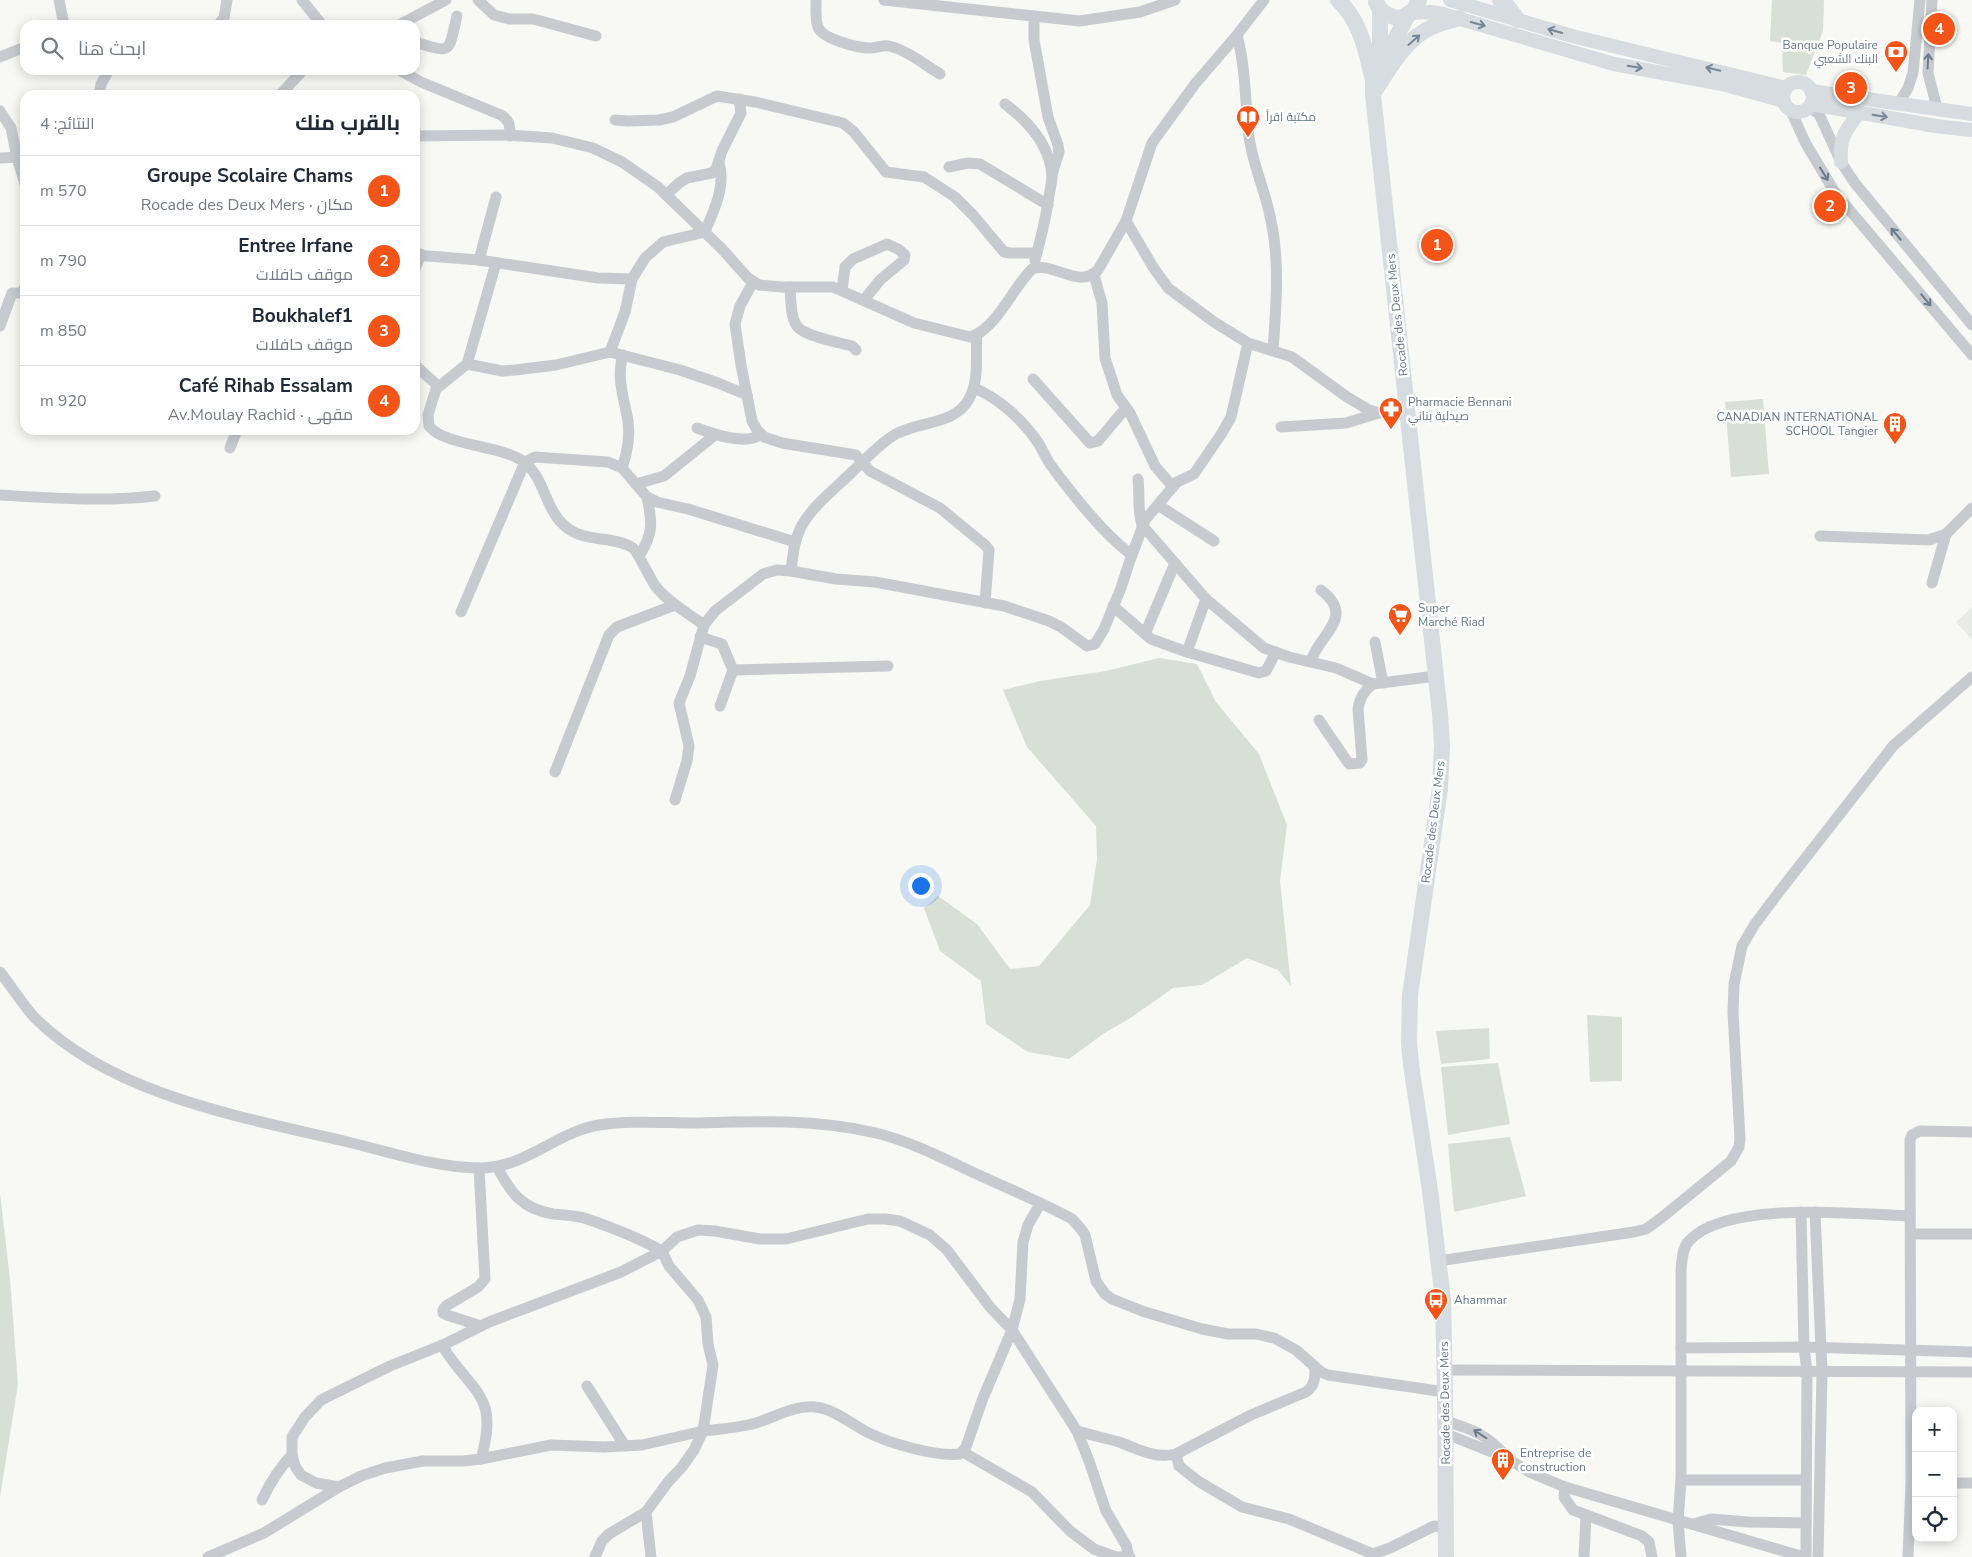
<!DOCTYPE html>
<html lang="ar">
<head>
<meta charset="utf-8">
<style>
	body { margin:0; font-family:"Nunito Sans",Cairo,sans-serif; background:#f6f6f7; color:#1f2937; direction:rtl }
	.controls { position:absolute; right:15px; bottom:15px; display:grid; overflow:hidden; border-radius:10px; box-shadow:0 2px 12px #0003 }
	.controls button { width:45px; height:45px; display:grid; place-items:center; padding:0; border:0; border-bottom:1px solid #e0e1e3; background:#fff; color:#1f2937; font:25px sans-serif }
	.you { position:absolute; left:920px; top:885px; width:18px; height:18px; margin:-12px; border:4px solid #fff; border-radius:50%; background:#1a73e8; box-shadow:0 0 0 8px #1a73e833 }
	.badge { display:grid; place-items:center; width:32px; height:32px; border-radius:50%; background:#f55418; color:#fff; font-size:16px; font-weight:700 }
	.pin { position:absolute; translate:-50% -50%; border:2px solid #fff; box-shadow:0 1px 5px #0006 }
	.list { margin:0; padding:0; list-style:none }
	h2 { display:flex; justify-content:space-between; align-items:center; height:65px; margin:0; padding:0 20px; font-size:21px }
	h2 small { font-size:16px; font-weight:400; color:#747a83 }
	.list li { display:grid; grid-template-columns:32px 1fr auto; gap:15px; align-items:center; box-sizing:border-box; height:70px; padding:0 20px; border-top:1px solid #e0e1e3 }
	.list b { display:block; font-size:19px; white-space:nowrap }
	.list p { margin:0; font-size:16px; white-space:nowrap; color:#747a83 }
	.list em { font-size:16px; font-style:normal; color:#747a83 }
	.icon { flex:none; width:28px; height:28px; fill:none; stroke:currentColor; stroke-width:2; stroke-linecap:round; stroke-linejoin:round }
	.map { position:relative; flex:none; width:1972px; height:1557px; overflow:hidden; direction:ltr }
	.search { position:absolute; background:#fff; box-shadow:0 2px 12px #0003; left:20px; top:20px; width:400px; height:55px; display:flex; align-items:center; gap:12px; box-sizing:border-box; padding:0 18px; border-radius:15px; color:#747a83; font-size:19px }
	.panel { position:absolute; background:#fff; box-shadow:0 2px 12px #0003; left:20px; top:90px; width:400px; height:345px; border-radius:15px; direction:rtl }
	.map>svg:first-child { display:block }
</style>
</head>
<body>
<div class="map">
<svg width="1972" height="1557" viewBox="0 0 1972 1557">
	<rect width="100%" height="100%" fill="#f8f8f4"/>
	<!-- built -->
	<polygon fill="#e8eae8" points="1972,607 1972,640 1956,622"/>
	<!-- green -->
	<g fill="#d8e0d5">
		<polygon points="1772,0 1824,0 1823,31 1806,75 1783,72 1782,43 1770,41"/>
		<polygon points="1763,399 1769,474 1731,477 1725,402"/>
		<polygon points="1159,658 1197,664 1216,702 1259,754 1287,825 1280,881 1291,986 1278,970 1247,958 1202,985 1173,988 1132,1017 1103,1034 1069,1059 1028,1052 986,1024 981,981 940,951 924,908 938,896 977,924 1010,969 1039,966 1090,905 1097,859 1096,826 1027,747 1003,690 1040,681 1106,671"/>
		<polygon points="1587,1015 1622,1017 1622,1081 1590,1082"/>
		<polygon points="1489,1028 1490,1059 1441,1064 1436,1031"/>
		<polygon points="1498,1063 1510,1124 1448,1135 1441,1067"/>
		<polygon points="1510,1137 1526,1196 1454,1212 1448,1144"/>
		<polygon points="0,1193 10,1279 18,1384 0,1497"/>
	</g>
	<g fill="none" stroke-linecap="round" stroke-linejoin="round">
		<!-- minor -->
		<g stroke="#c7cbcf" stroke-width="11">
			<polyline points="59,0 64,25"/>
			<polyline points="302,0 322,25"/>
			<polyline points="478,0 494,15 509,19 533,19 596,36"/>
			<path d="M816 0C816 8 815 19 818 27 822 39 858 48 870 48 876 48 883 45 889 46 907 50 925 65 940 74"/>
			<polyline points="884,0 1080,21 1140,12 1175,0"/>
			<polyline points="1932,0 1928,73 1937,108"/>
			<polyline points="1034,17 1034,40 1048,117 1058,145 1059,152 1052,175"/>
			<polyline points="218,25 224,18 227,0"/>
			<polyline points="399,25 446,0"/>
			<path d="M1237 35C1246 69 1245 102 1249 137 1253 166 1266 192 1271 221 1280 262 1276 308 1273 350"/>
			<path d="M415 42C453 54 448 53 457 16"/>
			<polyline points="0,57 25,47"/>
			<path d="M399 70 421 82 501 115C510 120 510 126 510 136"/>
			<polyline points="99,95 101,84 109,70"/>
			<polyline points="280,95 303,70"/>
			<polyline points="1899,103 1908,88 1913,73 1920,0"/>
			<path d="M1005 104C1028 121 1050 145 1052 176 1052 182 1050 190 1049 196 1046 218 1041 238 1035 260"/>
			<polyline points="1809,107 1819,114 1841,162 1854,182 1972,325"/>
			<polyline points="1790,109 1806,144 1836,194 1972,355"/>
			<polyline points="0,111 11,128 17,158 25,184"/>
			<polyline points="615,120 628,121 659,120 673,117 717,96 755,102 843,123 854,132 886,172 924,177 955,197 973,215 1004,252 1010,253 1037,253"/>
			<path d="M415 136 506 135 552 138 593 148 622 162 658 187 723 250 748 278 759 285 782 287H833L914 323 970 337C996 330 1013 287 1032 269 1054 261 1078 290 1098 270L1126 221 1152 143 1195 84 1237 35 1264 0"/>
			<polyline points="0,158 23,157"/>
			<polyline points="949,167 968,163 980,164 1048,205"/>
			<polyline points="666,195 679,183 687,178 712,173 716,169 722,151 741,113 739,99"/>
			<polyline points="1126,221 1153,267 1168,288 1214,322 1248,343 1292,357 1347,397 1369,410 1379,413 1406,404"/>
			<polyline points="415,255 479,260 598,278 632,279"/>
			<polyline points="479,260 496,197"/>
			<path d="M496 263 467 364 436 389 428 415 429 426C444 446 502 445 524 462 545 478 545 510 565 526 583 543 613 535 633 548 638 552 650 579 656 587 669 603 688 613 704 625"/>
			<polyline points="415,269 421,254"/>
			<polyline points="1094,275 1102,303 1105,358 1117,395 1130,413 1155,466 1173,487"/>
			<polyline points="753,282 740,306 735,324 741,365 752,421 757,430 764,437 782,443 856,455 870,471 940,508 985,545 989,550 985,603"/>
			<path d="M790 287C791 298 790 317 797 326 805 337 838 342 852 346L856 350"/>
			<polyline points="842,290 845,267 853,259 887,244 898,249 905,255 904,260 880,280 864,300"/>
			<polyline points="0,326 12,293 21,293 25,287"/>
			<path d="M610 352 625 312 632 279 645 258 663 242 705 232C714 209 726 188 719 162"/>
			<polyline points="467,364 502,371 515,370 556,365 610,352 680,370 718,383 747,395"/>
			<polyline points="415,365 438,386"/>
			<polyline points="1033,379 1090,443 1098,441 1125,409"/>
			<path d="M974 388C999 398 1025 422 1039 444 1043 451 1046 458 1050 464 1072 494 1102 533 1132 555"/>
			<polyline points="1281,427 1346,423 1379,413"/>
			<path d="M697 428C713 434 746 446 761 434"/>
			<polyline points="230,448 237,430"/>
			<path d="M622 468C627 454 630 436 628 421 624 398 616 378 623 355"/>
			<path d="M1138 479C1140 496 1137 508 1142 525L1206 599 1264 648 1289 657 1336 668 1373 684 1436 676"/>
			<polyline points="636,484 664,476 715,435"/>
			<path d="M0 495C52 498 103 502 155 496"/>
			<polyline points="1158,505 1214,541"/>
			<polyline points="1820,536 1929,540 1946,534 1972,508"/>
			<path d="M639 556C654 534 652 521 647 497"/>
			<path d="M791 571C793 555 794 541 801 527 813 505 836 488 853 471 866 459 880 443 896 434 919 421 955 425 969 399 980 379 975 356 977 335"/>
			<polyline points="1932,583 1946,534"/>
			<polyline points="1113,606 1151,639 1187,652 1259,673 1266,671 1276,652"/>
			<polyline points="461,612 525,462 535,457 608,462 622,468 647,497 657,502 688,509 795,542"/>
			<polyline points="1145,634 1175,563"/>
			<polyline points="700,637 722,644 733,670 720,706"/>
			<polyline points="1375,642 1383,683"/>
			<polyline points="1187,652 1206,599"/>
			<path d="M1311 661C1320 633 1356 617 1321 590"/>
			<polyline points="733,670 888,666"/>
			<path d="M1319 720 1349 764 1360 763 1362 760 1358 709C1360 697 1364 691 1373 684"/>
			<polyline points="555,772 609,635 617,627 675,605"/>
			<polyline points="675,800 687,761 689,746 679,703 690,676 704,625 715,611 763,574 777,570 791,571 836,579 875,582 1004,606 1049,621 1061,627 1087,646 1095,644 1104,629 1121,588 1129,563 1145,520 1177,482 1194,474 1222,433 1231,417 1248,343"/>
			<path d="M0 972C12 987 22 1004 35 1018 113 1095 241 1117 344 1141 386 1151 437 1168 480 1168 526 1168 556 1132 599 1125 631 1120 664 1123 697 1123 757 1121 817 1119 876 1133 913 1142 948 1161 983 1177 1012 1190 1043 1203 1072 1219L1081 1229 1085 1235 1096 1281 1105 1294 1112 1299 1142 1311 1202 1329 1228 1334H1256L1274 1338 1296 1350 1321 1372 1328 1375 1445 1392"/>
			<path d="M497 1167C511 1193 522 1209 553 1214 563 1215 574 1215 584 1218 611 1227 637 1237 662 1251L677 1237 698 1230 715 1231 760 1239H786L868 1219H885L900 1221 930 1235 947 1250 990 1307 1012 1330 1077 1431 1089 1461 1106 1511 1126 1545 1129 1557"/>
			<polyline points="479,1168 485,1279 478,1287 446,1306 443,1310 443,1313 447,1315 481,1326"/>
			<polyline points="1801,1212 1804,1347 1807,1371 1806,1557"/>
			<polyline points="1815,1212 1822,1371 1818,1557"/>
			<polyline points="1911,1234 1972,1234"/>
			<polyline points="1438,1261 1634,1232 1646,1229 1660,1219 1731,1161 1739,1147 1740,1139 1733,1012 1734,984 1742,946 1755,924 1779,892 1893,746 1972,677"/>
			<path d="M442 1345C471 1394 500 1392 481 1459"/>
			<polyline points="1681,1348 1804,1347 1972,1352"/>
			<polyline points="1445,1370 1972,1372"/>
			<polyline points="587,1386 625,1446"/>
			<path d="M1445 1421C1472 1429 1486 1434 1506 1456"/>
			<path d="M1077 1431C1091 1435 1105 1438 1119 1442 1138 1449 1155 1459 1176 1454L1251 1415 1306 1392C1315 1386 1315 1377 1315 1368"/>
			<polyline points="1444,1433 1509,1459 1529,1472 1565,1487 1804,1557"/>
			<polyline points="963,1452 1032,1492 1070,1531 1094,1549 1116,1557 1130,1557"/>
			<polyline points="1176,1454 1179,1466 1198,1481 1242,1507 1289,1519 1373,1554 1390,1548 1434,1526 1445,1527"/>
			<polyline points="1681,1480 1806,1480"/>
			<polyline points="1953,1483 1972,1483"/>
			<path d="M339 1487 316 1483 301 1475 295 1466 292 1455V1437L305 1417 321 1400 390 1366 445 1344 489 1322 621 1272 662 1251 669 1266 698 1300 706 1317 708 1344 713 1365 703 1431C721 1429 738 1428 756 1423 775 1417 795 1405 815 1407 834 1409 850 1423 867 1432 888 1443 936 1457 960 1454L966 1447 983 1398 1012 1330 1020 1299 1023 1242 1028 1225 1040 1204"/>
			<polyline points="1565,1487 1564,1497 1573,1510 1642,1536 1649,1542 1652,1557"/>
			<path d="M262 1500C270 1483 279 1468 292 1455"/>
			<polyline points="646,1512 651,1557"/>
			<polyline points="1693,1524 1711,1519 1748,1522 1806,1523"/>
			<polyline points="208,1557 264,1533 339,1487 361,1476 385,1468 423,1461 463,1461 481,1459 551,1445 604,1447 642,1445 703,1431"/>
			<polyline points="595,1557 602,1541 609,1534 646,1512 668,1482 682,1467 694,1450 703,1431"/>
			<polyline points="1584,1557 1586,1516"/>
			<path d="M1681 1557 1678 1521 1681 1480V1270C1682 1261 1682 1248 1689 1241 1725 1200 1858 1214 1910 1216"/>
			<polyline points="1908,1557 1911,1482 1910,1140 1912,1135 1920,1131 1972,1132"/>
		</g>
		<!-- major -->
		<g stroke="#d6dce0" stroke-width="14">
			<polyline points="1450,0 1572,36 1786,88"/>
			<polyline points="1411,13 1431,12 1443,14 1614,64 1722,84 1784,101"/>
			<circle cx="1798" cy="97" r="15"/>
			<polyline points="1811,91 1972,114"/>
			<polyline points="1811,104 1936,126 1972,130"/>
			<path d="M1841 162C1839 138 1845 131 1859 113"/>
		</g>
		<!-- highway -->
		<g stroke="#d6dce0" stroke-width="16">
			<path d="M1338 0C1360 21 1365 47 1372 76"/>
			<polyline points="1500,0 1505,3 1518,20"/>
			<path d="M1376 2C1381 13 1389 17 1401 18L1414 10 1419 0"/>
			<polyline points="1380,9 1380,46 1373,81 1373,95 1440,714 1442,745 1440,788 1410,995 1409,1044 1412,1072 1430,1190 1443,1300 1445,1392 1446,1557"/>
			<polyline points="1382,64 1408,15"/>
			<path d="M1374 92C1389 69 1406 38 1432 27 1440 23 1450 21 1459 18"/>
		</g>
	</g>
	<!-- one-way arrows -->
	<defs><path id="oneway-shaft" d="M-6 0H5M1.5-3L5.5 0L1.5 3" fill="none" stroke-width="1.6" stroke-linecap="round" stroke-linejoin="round" transform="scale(1.25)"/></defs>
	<g stroke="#758696">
		<use href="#oneway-shaft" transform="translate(1478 24) rotate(15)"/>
		<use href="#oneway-shaft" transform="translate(1555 31) rotate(-164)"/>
		<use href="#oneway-shaft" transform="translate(1414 40) rotate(-41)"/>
		<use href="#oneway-shaft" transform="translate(1635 67) rotate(9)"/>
		<use href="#oneway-shaft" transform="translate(1713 69) rotate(-167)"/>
		<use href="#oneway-shaft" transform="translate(1880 116) rotate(10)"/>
	</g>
	<g stroke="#697b8c">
		<use href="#oneway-shaft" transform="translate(1928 61) rotate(-87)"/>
		<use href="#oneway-shaft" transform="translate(1824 174) rotate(58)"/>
		<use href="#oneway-shaft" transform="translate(1896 234) rotate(-130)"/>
		<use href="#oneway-shaft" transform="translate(1926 300) rotate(50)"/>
		<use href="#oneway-shaft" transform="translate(1480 1434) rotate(-147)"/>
	</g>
	<!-- icons -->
	<defs>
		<g id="bank-pin" transform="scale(1.25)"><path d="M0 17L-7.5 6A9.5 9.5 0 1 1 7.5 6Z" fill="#f55418" stroke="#fff"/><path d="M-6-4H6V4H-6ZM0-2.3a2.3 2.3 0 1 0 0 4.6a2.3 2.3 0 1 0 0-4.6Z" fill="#fff"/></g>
		<g id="library-pin" transform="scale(1.25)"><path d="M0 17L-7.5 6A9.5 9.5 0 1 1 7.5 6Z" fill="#f55418" stroke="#fff"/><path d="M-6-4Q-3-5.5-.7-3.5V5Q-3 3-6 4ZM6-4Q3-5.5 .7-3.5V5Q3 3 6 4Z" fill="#fff"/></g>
		<g id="pharmacy-pin" transform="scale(1.25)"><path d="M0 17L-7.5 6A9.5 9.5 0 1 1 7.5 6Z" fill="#f55418" stroke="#fff"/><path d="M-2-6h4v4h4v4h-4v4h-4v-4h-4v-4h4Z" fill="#fff"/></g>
		<g id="building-pin" transform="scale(1.25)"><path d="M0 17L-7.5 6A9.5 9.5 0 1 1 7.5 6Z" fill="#f55418" stroke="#fff"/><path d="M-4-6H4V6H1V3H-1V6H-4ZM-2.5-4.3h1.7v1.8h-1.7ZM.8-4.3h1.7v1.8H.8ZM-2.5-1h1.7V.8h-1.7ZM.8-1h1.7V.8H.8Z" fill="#fff"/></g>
		<g id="supermarket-pin" transform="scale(1.25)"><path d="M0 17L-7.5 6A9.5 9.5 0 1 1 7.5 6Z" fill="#f55418" stroke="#fff"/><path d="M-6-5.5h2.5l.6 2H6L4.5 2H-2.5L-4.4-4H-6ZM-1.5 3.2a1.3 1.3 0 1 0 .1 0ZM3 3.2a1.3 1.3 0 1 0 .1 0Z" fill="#fff"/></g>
		<g id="bus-pin" transform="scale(1.25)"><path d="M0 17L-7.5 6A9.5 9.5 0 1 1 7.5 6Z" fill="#f55418" stroke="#fff"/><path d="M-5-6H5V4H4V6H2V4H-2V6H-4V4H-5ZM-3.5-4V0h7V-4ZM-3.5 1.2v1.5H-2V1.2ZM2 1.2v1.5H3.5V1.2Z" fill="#fff"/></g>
	</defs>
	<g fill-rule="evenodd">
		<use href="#bank-pin" x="1896" y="52"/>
		<use href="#library-pin" x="1248" y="117"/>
		<use href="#pharmacy-pin" x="1391" y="409"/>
		<use href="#building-pin" x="1895" y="424"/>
		<use href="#supermarket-pin" x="1400" y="615"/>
		<use href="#bus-pin" x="1436" y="1300"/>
		<use href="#building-pin" x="1503" y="1460"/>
	</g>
	<g text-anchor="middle" stroke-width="5" stroke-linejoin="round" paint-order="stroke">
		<!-- poi labels -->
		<g font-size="12" fill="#647789" stroke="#fff" text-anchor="start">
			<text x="1878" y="49" text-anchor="end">Banque Populaire<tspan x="1878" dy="14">البنك الشعبي</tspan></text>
			<text x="1266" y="121">مكتبة اقرأ</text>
			<text x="1408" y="406">Pharmacie Bennani<tspan x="1408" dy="14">صيدلية بناني</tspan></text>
			<text x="1878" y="421" text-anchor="end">CANADIAN INTERNATIONAL<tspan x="1878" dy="14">SCHOOL Tangier</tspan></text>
			<text x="1418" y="612">Super<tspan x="1418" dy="14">Marché Riad</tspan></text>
			<text x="1454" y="1304">Ahammar</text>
			<text x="1520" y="1457">Entreprise de<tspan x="1520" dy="14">construction</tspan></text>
		</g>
		<!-- street labels -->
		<g font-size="12" fill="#647789" stroke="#fff">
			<text transform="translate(1397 315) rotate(-96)" y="4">Rocade des Deux Mers</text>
			<text transform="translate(1433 822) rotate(-83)" y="4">Rocade des Deux Mers</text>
			<text transform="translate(1445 1403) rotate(-91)" y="4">Rocade des Deux Mers</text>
		</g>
	</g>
</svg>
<div class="controls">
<button>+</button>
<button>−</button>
<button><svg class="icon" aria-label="locate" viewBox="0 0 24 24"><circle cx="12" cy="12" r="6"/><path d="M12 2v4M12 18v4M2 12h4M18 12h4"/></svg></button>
</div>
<div class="you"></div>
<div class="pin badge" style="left:1437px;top:245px">1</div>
<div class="pin badge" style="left:1830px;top:206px">2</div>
<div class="pin badge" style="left:1851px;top:88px">3</div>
<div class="pin badge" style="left:1939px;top:29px">4</div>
<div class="search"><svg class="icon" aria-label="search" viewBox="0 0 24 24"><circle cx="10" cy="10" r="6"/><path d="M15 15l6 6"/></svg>ابحث هنا</div>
<section class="panel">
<h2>بالقرب منك<small>النتائج: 4</small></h2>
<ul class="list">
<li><span class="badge">1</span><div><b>Groupe Scolaire Chams</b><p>مكان · Rocade des Deux Mers</p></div><em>570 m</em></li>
<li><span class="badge">2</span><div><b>Entree Irfane</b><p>موقف حافلات</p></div><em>790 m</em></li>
<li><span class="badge">3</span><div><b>Boukhalef1</b><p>موقف حافلات</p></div><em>850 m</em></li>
<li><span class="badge">4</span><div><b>Café Rihab Essalam</b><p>مقهى · Av.Moulay Rachid</p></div><em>920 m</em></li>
</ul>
</section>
</div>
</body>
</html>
